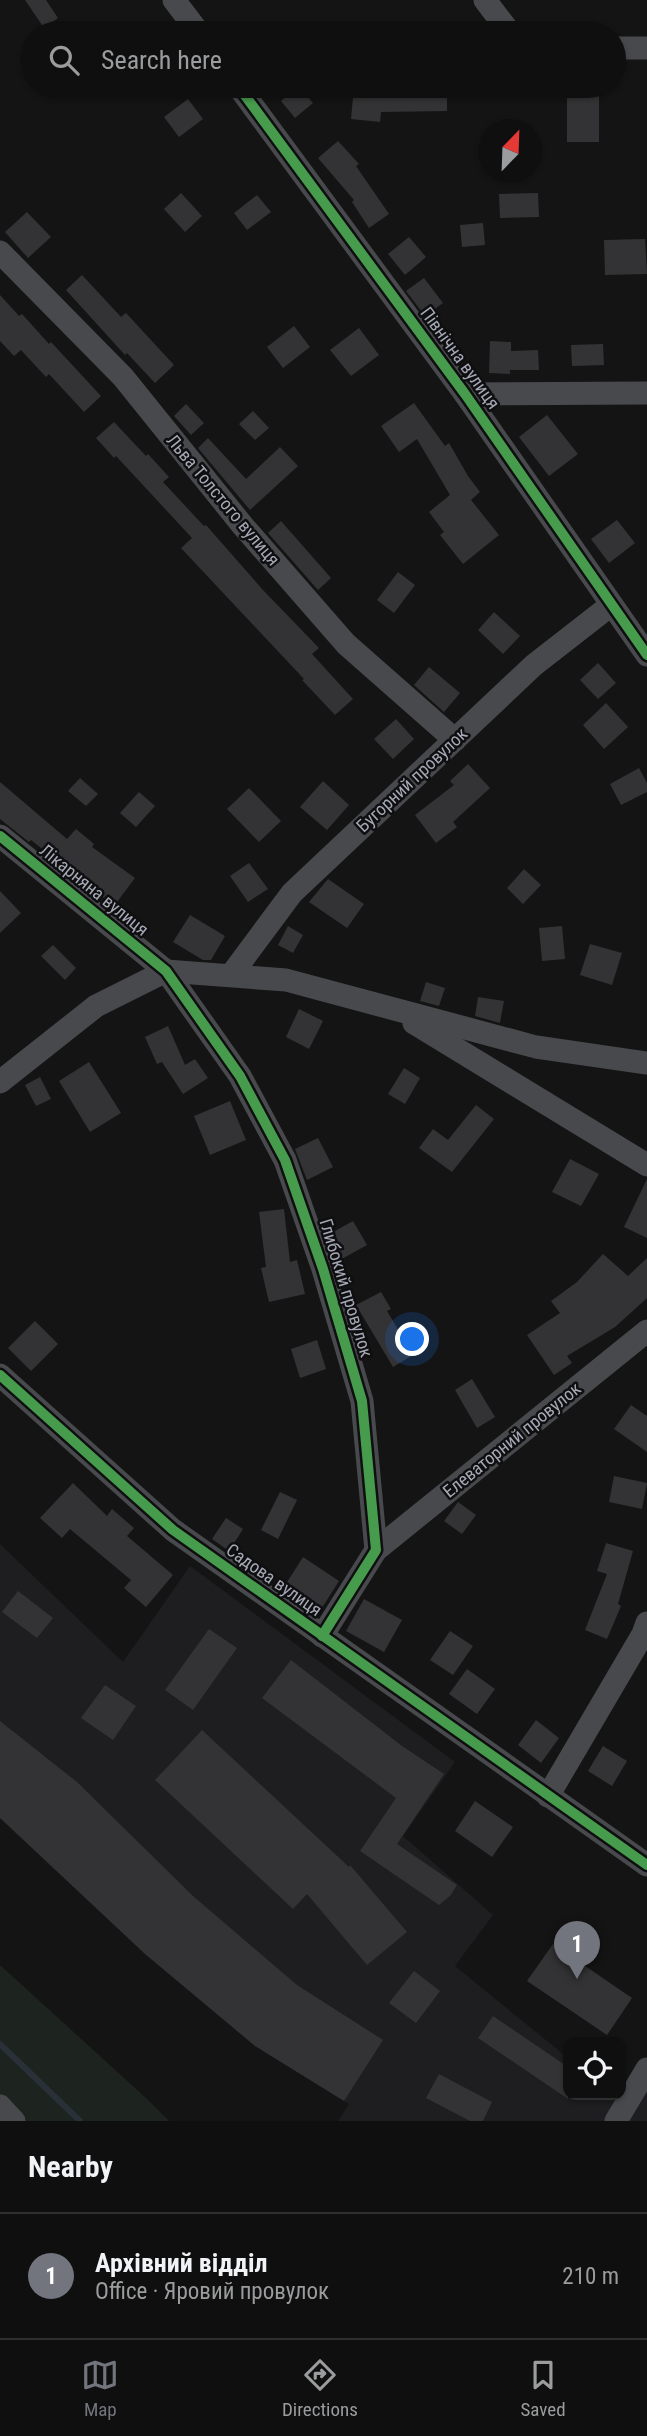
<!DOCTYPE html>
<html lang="en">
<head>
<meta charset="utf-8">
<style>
	body { margin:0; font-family:"Roboto Condensed",sans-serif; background:#181818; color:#f1f3f6 }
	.controls { position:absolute; right:21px; bottom:21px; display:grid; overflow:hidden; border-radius:14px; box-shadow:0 2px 5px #0004 }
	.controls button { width:63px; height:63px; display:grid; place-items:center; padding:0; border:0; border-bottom:2px solid #2f2f2f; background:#0f0f0f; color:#f1f3f6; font:35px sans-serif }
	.compass { position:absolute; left:479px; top:119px; width:63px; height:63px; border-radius:50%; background:#0f0f0f; box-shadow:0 2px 5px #0004; rotate:23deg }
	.you { position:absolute; left:413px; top:1340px; width:24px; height:24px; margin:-18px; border:5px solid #fff; border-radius:50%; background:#1a73e8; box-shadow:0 0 0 10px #1a73e833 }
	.badge { display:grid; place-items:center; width:46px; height:46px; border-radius:50%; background:#72757d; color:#fff; font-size:23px; font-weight:700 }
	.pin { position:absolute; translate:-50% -58px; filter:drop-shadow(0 2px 4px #0008) }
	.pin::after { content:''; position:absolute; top:37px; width:24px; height:21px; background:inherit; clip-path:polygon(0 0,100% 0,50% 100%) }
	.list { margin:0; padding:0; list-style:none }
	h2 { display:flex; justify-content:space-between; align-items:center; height:91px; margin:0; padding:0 28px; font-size:30px }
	h2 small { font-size:23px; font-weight:400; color:#9b9c9e }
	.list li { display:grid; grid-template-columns:46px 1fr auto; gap:21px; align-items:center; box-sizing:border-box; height:126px; padding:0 28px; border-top:2px solid #2f2f2f }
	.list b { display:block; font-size:26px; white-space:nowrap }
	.list p { margin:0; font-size:23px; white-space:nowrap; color:#9b9c9e }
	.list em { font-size:23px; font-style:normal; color:#9b9c9e }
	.icon { flex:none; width:38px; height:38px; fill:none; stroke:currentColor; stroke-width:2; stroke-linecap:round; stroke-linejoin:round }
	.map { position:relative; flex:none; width:647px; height:2121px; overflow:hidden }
	.search { position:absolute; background:#0f0f0f; box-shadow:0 2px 5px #0004; left:21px; right:21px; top:21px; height:77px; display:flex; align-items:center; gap:18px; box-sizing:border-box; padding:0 24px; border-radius:38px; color:#9b9c9e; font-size:26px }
	.sheet { height:217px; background:#0f0f0f }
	nav { display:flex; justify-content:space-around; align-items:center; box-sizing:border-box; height:98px; border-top:2px solid #2f2f2f; background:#0f0f0f; font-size:19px; color:#9b9c9e }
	nav a { display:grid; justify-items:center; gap:4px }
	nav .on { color:#72757d }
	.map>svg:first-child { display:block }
</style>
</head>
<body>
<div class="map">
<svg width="647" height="2121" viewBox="0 0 647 2121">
	<rect width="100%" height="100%" fill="#141414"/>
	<!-- built -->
	<polygon fill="#1e1e20" points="0,1544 123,1662 190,1566 455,1762 403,1836 493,1915 455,1966 568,2058 568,2095 613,2095 618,2098 640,2058 647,2062 647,2121 338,2121 349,2104 255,2046 0,1815"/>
	<!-- green -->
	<polygon fill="#1d231e" points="0,1965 146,2098 169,2121 12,2121 0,2109"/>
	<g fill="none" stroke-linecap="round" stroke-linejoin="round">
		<!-- stream -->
		<polyline stroke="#2a3037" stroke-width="6" points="0,2044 80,2121"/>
	</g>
	<!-- building -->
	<g fill="#333335">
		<polygon points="25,0 46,0 58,18 44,28"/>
		<polygon points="298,86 313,103 295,118 281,101"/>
		<polygon points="354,86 383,88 382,95 447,94 447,111 381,112 380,122 351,119"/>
		<rect x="567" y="93" width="32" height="49"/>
		<polygon points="188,99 203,119 179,137 164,117"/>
		<polygon points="338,141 359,164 356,166 389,214 369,228 352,202 354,200 318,158"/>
		<polygon points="181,193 202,216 185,232 164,209"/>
		<polygon points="538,193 539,217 500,218 499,194"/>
		<polygon points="257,195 271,212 247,230 234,213"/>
		<polygon points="27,212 51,237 28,258 5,232"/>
		<polygon points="483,223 485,245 462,247 460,225"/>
		<polygon points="409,237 426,257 405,275 388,254"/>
		<polygon points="645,239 647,274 605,275 604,240"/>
		<polygon points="82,275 121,317 126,313 174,365 155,383 127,353 125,355 66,290"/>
		<polygon points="424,278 443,303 425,316 406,291"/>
		<polygon points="0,295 19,316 22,314 49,344 51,342 101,396 84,412 49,374 46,377 21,350 14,356 0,341"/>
		<polygon points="294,326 310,347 283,368 267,347"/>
		<polygon points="359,328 379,355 351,376 330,350"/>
		<polygon points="490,341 511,342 511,351 538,350 539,370 510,370 510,374 489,373"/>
		<polygon points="603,344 604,365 572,366 571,345"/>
		<polygon points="414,403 445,446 449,443 468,476 480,492 471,500 499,535 463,564 440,535 444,532 429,512 450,495 417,439 399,452 381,426"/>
		<polygon points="186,404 204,423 191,435 174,416"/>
		<polygon points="253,411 269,428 255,440 239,424"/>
		<polygon points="547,415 578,454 549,476 519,437"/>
		<polygon points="114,422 146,456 148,454 169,477 163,482 204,526 206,525 263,590 319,648 312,654 353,699 335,715 302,680 304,679 181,548 192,538 116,456 114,458 96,438"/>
		<polygon points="208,438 246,479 280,447 298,466 250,510 198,448"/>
		<polygon points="617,520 635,543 609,563 591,539"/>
		<polygon points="281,521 331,578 318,590 268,533"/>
		<polygon points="398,572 415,585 394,613 377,600"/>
		<polygon points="494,612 520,636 503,654 478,630"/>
		<polygon points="598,663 616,683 598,699 580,680"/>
		<polygon points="429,667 460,693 444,712 414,685"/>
		<polygon points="606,703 628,727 604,749 583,725"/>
		<polygon points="396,719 414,739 393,759 374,739"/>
		<polygon points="468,764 490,788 453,822 457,827 436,843 415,815 454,785 450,781"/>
		<polygon points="639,768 647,783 647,792 621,805 610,784"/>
		<polygon points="80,778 98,794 86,806 68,791"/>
		<polygon points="323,781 349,805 327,830 300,807"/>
		<polygon points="0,782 67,839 76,829 94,844 92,847 135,878 114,906 31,840 29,842 0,819"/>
		<polygon points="249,788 281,821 259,842 227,809"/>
		<polygon points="139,792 155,806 136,827 120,813"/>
		<polygon points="249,863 268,889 248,902 230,876"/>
		<polygon points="524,869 541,885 523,904 507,888"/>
		<polygon points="328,879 364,904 347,928 309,902"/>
		<polygon points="0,891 21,913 0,933"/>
		<polygon points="190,915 225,936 211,960 203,960 173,942"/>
		<polygon points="288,926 303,935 293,953 278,945"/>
		<polygon points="562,926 565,959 542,961 539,928"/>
		<polygon points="590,944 622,953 612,985 580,975"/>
		<polygon points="53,945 76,968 65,980 41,956"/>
		<polygon points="426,982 445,988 439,1006 420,1001"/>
		<polygon points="478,997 504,1001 500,1023 475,1016"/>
		<polygon points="299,1009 323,1021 309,1049 286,1037"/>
		<polygon points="168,1026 185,1065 195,1059 208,1078 183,1094 162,1062 157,1064 145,1037"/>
		<polygon points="89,1062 121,1113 90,1132 59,1081"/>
		<polygon points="404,1068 420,1078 405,1104 388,1094"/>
		<polygon points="40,1077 51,1099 36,1106 25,1085"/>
		<polygon points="230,1101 246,1140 210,1155 194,1116"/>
		<polygon points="476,1105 494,1119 452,1172 419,1148 433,1129 448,1140"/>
		<polygon points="318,1138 333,1167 307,1180 295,1149"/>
		<polygon points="570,1159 599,1174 581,1206 552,1192"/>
		<polygon points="647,1179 647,1238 624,1227"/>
		<polygon points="284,1209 290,1262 297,1260 305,1294 269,1302 261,1268 266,1267 259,1212"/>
		<polygon points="353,1221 367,1245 338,1261 326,1236"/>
		<polygon points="603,1254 628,1276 647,1258 647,1298 615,1327 567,1356 572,1363 554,1375 527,1335 560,1313 551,1301 577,1282"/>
		<polygon points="381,1292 391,1309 387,1311 413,1355 393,1367 356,1305"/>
		<polygon points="35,1321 58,1344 31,1371 8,1348"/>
		<polygon points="317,1340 326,1369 300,1378 291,1349"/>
		<polygon points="472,1379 495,1417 477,1428 455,1390"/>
		<polygon points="631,1405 647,1416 647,1452 614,1429"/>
		<polygon points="614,1476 647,1483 642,1509 609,1502"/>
		<polygon points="73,1483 107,1516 112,1509 134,1528 127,1536 173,1575 146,1607 124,1588 131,1580 70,1529 62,1538 40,1518"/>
		<polygon points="280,1492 297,1500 278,1539 261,1530"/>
		<polygon points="458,1502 476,1515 462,1534 444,1521"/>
		<polygon points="226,1518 243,1529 229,1551 212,1539"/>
		<polygon points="606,1543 633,1551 618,1604 621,1606 607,1639 585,1630 607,1574 597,1571"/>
		<polygon points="303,1557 339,1581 320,1611 284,1587"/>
		<polygon points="18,1591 53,1618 37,1638 2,1612"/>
		<polygon points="364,1599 402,1620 384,1652 346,1631"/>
		<polygon points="209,1629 237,1648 193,1710 165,1690"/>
		<polygon points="450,1631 473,1646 453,1675 430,1660"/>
		<polygon points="291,1660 402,1746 444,1774 397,1844 457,1885 450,1896 439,1905 360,1851 396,1798 262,1698"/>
		<polygon points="467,1669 495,1689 477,1714 449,1694"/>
		<polygon points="105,1685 136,1706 113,1740 81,1718"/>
		<polygon points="536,1720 559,1738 541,1763 518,1745"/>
		<polygon points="0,1721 77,1782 193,1896 297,1985 383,2040 344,2101 255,2046 145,1954 0,1818"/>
		<polygon points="202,1730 349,1867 350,1865 407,1932 367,1965 307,1894 293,1909 155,1780"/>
		<polygon points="603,1746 627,1761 612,1786 588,1771"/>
		<polygon points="475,1801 513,1827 492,1857 455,1831"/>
		<polygon points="553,1944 632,1998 607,2035 527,1981"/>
		<polygon points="414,1971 440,1991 416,2023 389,2003"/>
		<polygon points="493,2016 568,2067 568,2099 478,2038"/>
		<polygon points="439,2074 492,2102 483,2121 470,2121 426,2098"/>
	</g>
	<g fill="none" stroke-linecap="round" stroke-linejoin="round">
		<!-- minor -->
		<g stroke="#48494d" stroke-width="23">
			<polyline points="174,0 199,33"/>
			<polyline points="485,0 510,33"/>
			<polyline points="614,48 647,48"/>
			<polyline points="238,86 465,394 647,655"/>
			<polyline points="0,252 123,377 243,526 346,644 455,740"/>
			<polyline points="465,394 647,393"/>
			<polyline points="0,836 166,971 240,1076 285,1160 323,1269 362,1401 376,1550 322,1636"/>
			<polyline points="231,975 292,893 534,665 611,605"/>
			<polyline points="414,1023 647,1165"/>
			<polyline points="0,1082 96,1006 166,971 286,980 536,1047 647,1063"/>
			<polyline points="0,1375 173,1530 647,1865"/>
			<polyline points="376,1550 647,1331"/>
			<polyline points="548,1796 643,1634 647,1623"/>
			<polyline points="0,2106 14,2121"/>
			<polyline points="616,2121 647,2069"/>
		</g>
		<!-- cycleway casing -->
		<g stroke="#0f0e10" stroke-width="15">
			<g id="cycleway">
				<polyline points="238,86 465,394 647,655"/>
				<polyline points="0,836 166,971 240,1076 285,1160 323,1269 362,1401 376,1550 322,1636"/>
				<polyline points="0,1375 173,1530 647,1865"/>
			</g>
		</g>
		<!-- cycleway -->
		<use href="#cycleway" stroke="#469c4c" stroke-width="10"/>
	</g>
	<g text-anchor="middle" stroke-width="5" stroke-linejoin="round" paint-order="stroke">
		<!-- street labels -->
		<g font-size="18" fill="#a5a9b5" stroke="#0f0e10">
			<text transform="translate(460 358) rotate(54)" y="6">Північна вулиця</text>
			<text transform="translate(223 500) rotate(50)" y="6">Льва Толстого вулиця</text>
			<text transform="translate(412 780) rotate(-43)" y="6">Бугорний провулок</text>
			<text transform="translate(94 890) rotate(39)" y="6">Лікарняна вулиця</text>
			<text transform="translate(346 1288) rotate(73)" y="6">Глибокий провулок</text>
			<text transform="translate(512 1440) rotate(-39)" y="6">Елеваторний провулок</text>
			<text transform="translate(274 1580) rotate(35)" y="6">Садова вулиця</text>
		</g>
	</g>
</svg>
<div class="controls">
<button><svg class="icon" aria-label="locate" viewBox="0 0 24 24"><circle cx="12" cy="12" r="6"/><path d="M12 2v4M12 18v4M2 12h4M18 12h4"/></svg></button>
</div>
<svg class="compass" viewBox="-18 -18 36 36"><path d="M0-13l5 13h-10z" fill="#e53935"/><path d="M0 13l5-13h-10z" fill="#9b9c9e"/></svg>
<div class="you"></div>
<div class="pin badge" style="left:577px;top:1979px">1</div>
<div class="search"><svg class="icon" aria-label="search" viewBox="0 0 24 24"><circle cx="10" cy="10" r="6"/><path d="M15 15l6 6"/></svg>Search here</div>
</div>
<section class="sheet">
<h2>Nearby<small></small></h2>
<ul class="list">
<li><span class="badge">1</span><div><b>Архівний відділ</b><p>Office · Яровий провулок</p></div><em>210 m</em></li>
</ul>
</section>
<nav>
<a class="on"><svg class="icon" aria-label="map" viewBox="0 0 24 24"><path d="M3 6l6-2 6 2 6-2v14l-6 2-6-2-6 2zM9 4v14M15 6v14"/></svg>Map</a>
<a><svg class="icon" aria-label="directions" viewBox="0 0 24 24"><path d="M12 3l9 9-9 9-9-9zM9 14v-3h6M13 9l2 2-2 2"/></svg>Directions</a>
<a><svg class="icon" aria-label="saved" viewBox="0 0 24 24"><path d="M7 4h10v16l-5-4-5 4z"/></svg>Saved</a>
</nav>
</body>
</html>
